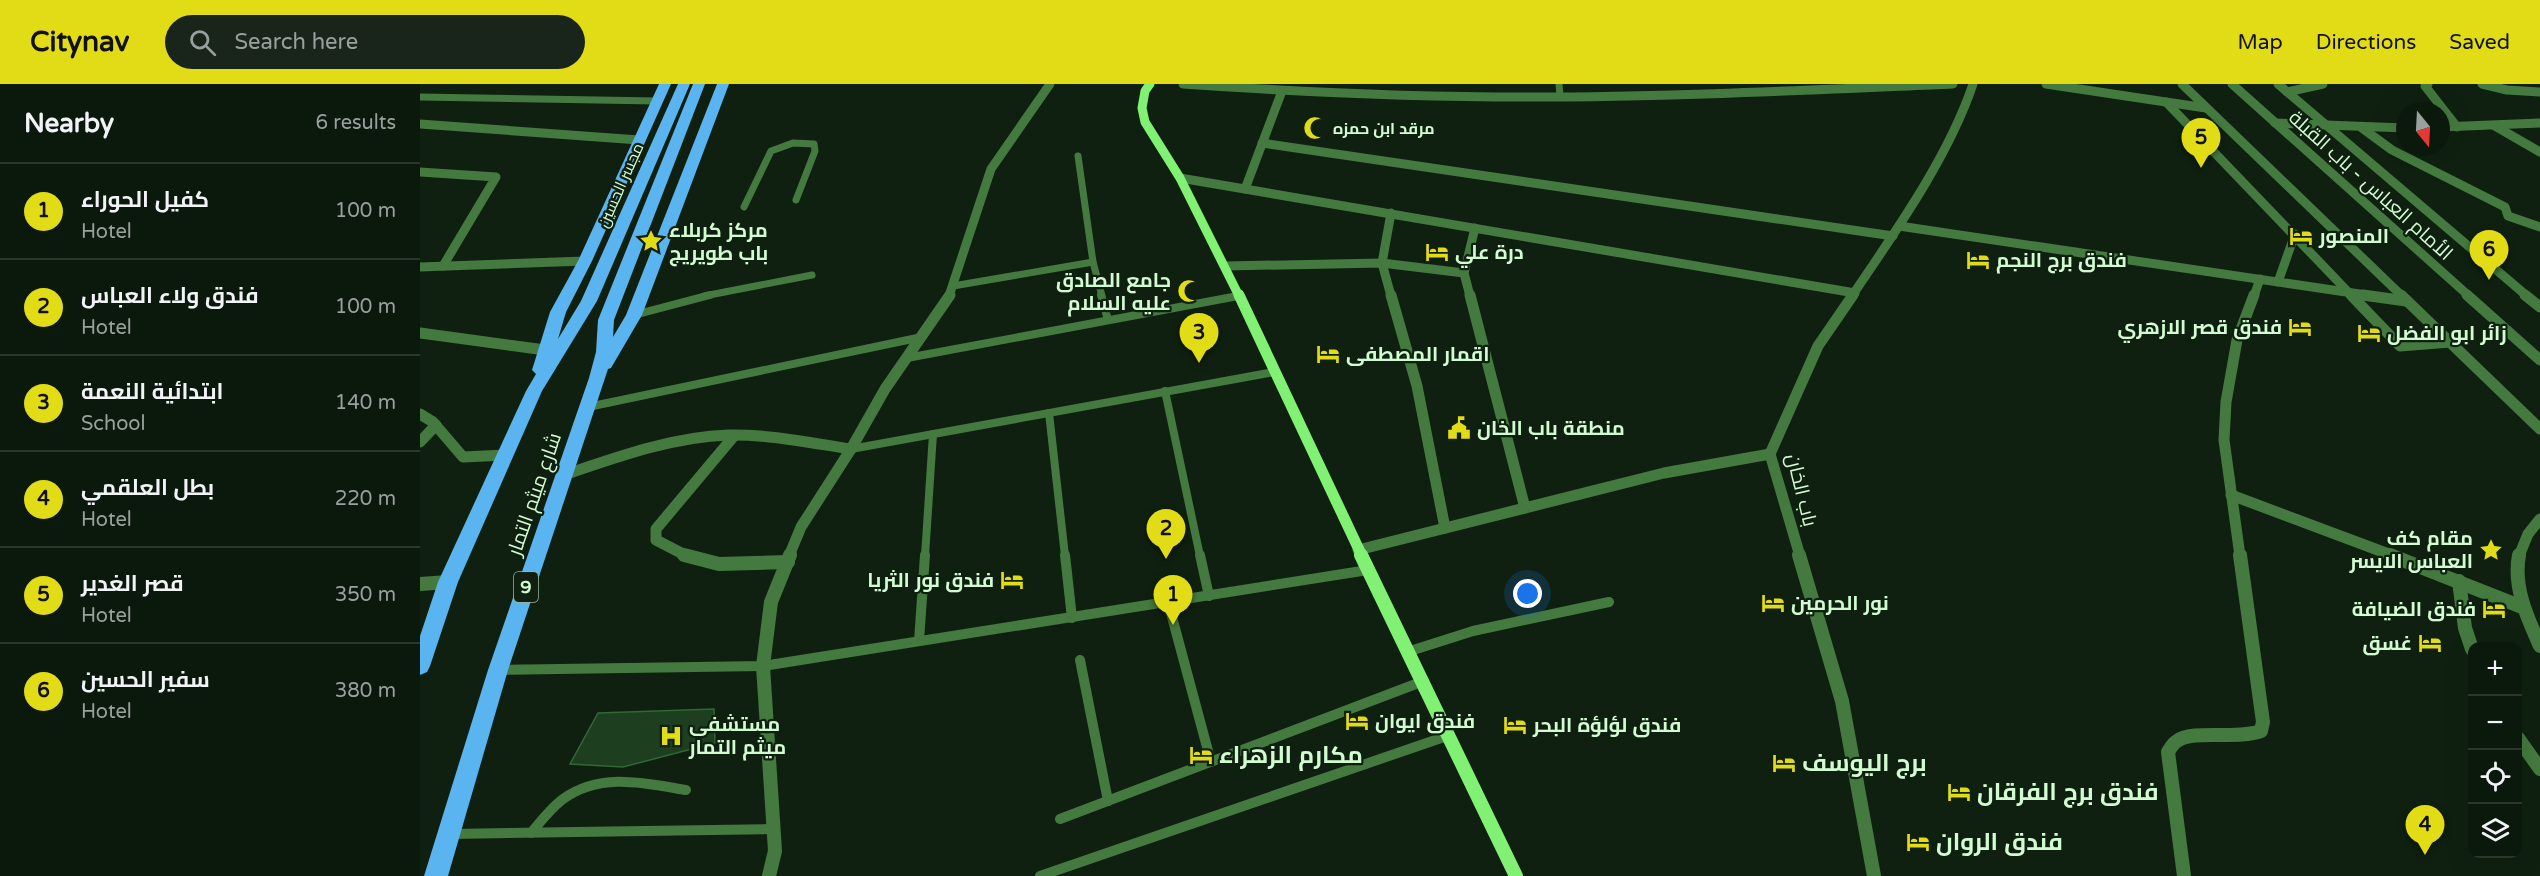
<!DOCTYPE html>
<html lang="en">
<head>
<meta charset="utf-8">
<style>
	body { margin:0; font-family:"Varela Round",Cairo,sans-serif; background:#19251a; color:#f1f3f6 }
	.controls { position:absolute; right:18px; bottom:18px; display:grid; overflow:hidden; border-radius:12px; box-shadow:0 6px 24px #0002 }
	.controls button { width:54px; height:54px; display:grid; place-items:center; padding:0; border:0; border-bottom:2px solid #2b372d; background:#0b180c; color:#f1f3f6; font:30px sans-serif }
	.compass { position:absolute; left:1976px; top:18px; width:54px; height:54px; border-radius:50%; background:#0b180c; box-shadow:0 6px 24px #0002; rotate:162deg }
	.you { position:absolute; left:1108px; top:510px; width:21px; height:21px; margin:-15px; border:4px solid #fff; border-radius:50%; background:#1a73e8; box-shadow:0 0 0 9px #1a73e833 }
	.badge { display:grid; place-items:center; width:39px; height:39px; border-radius:50%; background:#e2dc16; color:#111; font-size:20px; font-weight:700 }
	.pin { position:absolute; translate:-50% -50px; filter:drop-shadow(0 2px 3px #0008) }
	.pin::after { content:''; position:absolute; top:32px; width:21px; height:18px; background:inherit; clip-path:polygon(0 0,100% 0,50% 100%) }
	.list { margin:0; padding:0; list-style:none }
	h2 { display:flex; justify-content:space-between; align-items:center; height:78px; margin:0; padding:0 24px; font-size:26px }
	h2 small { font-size:20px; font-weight:400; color:#9aa09d }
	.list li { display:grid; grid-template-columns:39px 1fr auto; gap:18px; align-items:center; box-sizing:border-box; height:96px; padding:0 24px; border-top:2px solid #2b372d }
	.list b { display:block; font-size:22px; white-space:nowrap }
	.list p { margin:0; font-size:20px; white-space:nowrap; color:#9aa09d }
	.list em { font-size:20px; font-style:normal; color:#9aa09d }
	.icon { flex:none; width:33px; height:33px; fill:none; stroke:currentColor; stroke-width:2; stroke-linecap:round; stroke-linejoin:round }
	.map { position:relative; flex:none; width:2120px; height:792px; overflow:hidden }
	header { display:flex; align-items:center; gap:36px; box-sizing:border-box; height:84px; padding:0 30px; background:#e2dc16; color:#111 }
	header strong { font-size:28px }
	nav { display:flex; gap:33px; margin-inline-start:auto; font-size:21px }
	.search { width:420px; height:54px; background:#19251a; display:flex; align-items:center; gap:15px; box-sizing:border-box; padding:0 21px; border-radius:33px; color:#9aa09d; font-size:22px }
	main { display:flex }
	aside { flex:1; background:#0b180c }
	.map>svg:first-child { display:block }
</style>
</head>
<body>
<header>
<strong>Citynav</strong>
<div class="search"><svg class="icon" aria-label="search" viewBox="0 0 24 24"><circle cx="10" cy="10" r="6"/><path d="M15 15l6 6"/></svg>Search here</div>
<nav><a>Map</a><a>Directions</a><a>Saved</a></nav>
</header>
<main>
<aside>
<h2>Nearby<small>6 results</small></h2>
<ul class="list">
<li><span class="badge">1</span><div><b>كفيل الحوراء</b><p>Hotel</p></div><em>100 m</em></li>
<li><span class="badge">2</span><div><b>فندق ولاء العباس</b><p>Hotel</p></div><em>100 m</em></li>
<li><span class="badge">3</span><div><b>ابتدائية النعمة</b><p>School</p></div><em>140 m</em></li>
<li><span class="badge">4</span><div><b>بطل العلقمي</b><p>Hotel</p></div><em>220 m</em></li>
<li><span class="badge">5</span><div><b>قصر الغدير</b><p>Hotel</p></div><em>350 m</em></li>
<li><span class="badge">6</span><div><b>سفير الحسين</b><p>Hotel</p></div><em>380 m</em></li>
</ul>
</aside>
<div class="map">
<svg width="2120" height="792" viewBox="0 0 2120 792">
	<rect width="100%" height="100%" fill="#0f2010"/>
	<!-- building -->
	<polygon fill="#1d3f1f" stroke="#316835" stroke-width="1.5" points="294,625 295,659 203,683 150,680 178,629"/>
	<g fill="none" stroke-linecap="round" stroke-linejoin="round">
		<!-- lane-far2 -->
		<g stroke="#447a3f" stroke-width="7">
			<polyline points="1139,0 1140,12"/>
			<polyline points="0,13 237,17"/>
			<polyline points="658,72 673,178 682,212"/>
			<polyline points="324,123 351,67 373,59 394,60 395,67 376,116"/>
			<polyline points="533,202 673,178"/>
			<polyline points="284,212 392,191"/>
		</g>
		<!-- lane-far1 -->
		<g stroke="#447a3f" stroke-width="8">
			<polyline points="681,211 688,236"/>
			<polyline points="214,231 290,211"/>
			<polyline points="487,274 818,212"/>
			<polyline points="745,307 780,472"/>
			<polyline points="168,323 502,253"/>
			<polyline points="629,329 645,472"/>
			<polyline points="431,365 854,288"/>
			<polyline points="505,472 513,350"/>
		</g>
		<!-- lane -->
		<g stroke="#447a3f" stroke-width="10">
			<polyline points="645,471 652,534"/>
			<polyline points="780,471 789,512"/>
			<polyline points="748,518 791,678"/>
			<polyline points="499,557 505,471"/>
			<polyline points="987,568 1053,547 1189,518"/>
			<polyline points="660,576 688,717"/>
			<polyline points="78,586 343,582 948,486"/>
			<polyline points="640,735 1001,598"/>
			<path d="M111 749C121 737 131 724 143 715 181 688 224 699 266 706"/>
			<polyline points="30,750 353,745"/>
			<polyline points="620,792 1027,652"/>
		</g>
		<!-- street-far2 -->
		<g stroke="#447a3f" stroke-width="9">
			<path d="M763 0C877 8 992 13 1107 13 1249 13 1391 6 1533 0"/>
			<polyline points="1626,0 1786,24"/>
			<polyline points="1762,0 1982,212"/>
			<polyline points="1812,0 2049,212"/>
			<polyline points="1858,0 2107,212"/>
			<polyline points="2008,0 2005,2 2037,43"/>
			<polyline points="2062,0 2087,6 2120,8"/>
			<polyline points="1867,8 1903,0"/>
			<polyline points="1746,18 1932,212"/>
			<polyline points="1855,39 1985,44"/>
			<polyline points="0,40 219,56"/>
			<polyline points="2075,42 2120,68"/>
			<polyline points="2021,43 2120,39"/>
			<polyline points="1942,44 1972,66 2085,123 2088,132 2120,143"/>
			<polyline points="842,59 1473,152"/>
			<polyline points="0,88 76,93 23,182"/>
			<polyline points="760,94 1435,209"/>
			<polyline points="825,105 862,7"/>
			<polyline points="971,129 962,179 971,212"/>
			<polyline points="1479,142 1953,212"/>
			<polyline points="805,182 962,179 1044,189"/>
			<polyline points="0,183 165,177"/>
			<polyline points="1858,198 1875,150"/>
			<polyline points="529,212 571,85 630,0"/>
			<polyline points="1050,212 1044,189 1055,144"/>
			<path d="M1432 212C1475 148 1528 74 1553 0"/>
			<polyline points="1834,212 1840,195"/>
		</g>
		<!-- street-far1 -->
		<g stroke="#447a3f" stroke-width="11">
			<polyline points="971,211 997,302 1025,444"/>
			<polyline points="1050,211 1105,424"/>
			<polyline points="1931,211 1980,262 2030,258"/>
			<polyline points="1943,211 1986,217"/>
			<polyline points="1981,211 2120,345"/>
			<polyline points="2047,211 2120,276"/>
			<polyline points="2105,211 2120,223"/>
			<polyline points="0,249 125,266"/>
			<polyline points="0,330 13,338 43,373 86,371"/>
			<polyline points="0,358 16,341"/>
			<path d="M144 391C197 373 252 353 308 351 349 350 391 359 431 365"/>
			<polyline points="1811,411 1974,472"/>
			<polyline points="938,466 1244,389 1350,370"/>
			<polyline points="267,472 236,456 236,445 314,352"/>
			<polyline points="369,472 381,443 431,365 465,305 530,211"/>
			<polyline points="1380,472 1350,370 1398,262 1433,211"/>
			<polyline points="1820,472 1804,356 1806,318 1817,256 1834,211"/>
			<polyline points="2099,472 2108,450 2120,435"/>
		</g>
		<!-- street -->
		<g stroke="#447a3f" stroke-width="14">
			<polyline points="264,471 299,480 368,478"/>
			<polyline points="1379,471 1422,617 1454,792"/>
			<polyline points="1970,471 2102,523"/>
			<path d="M2099 471C2093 503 2107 533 2120 562"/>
			<polyline points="2039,497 2045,544 2052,565"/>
			<polyline points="0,500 28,498"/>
			<polyline points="2098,654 2120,685"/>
			<polyline points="349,792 355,767 343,582 351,518 370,471"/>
			<path d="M1764 792 1748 668C1750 665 1753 659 1757 657 1772 645 1818 656 1841 647L1843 638 1820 471"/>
		</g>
		<!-- secondary-far2 -->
		<polyline stroke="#80f173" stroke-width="9" points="730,0 725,7 722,24 725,38 760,94 819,212"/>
		<!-- secondary-far1 -->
		<polyline stroke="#80f173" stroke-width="11" points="819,211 942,472"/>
		<!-- secondary -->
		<polyline stroke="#80f173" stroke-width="14" points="941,471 1096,792"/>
		<!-- highway -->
		<g fill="#59b4ef" fill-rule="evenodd">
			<polygon points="239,0 251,0 172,177 146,228 138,255 161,217 258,0 270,0 177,217 122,307 38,498 10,582 7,588 0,591 0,552 18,498 106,307 116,290 112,286 130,228 158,177"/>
			<polygon points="273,0 285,0 194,236 193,253 206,231 297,0 309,0 222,231 191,284 188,285 88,586 28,792 4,792 68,586 169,294 176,268 178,236"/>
		</g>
	</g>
	<!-- icons -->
	<defs>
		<g id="mosque-bare" transform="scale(1.8)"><path d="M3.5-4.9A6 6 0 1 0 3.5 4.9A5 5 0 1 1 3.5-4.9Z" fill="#e2dc16" stroke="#0f2010" stroke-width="2.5" paint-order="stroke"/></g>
		<g id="hotel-bare" transform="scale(1.8)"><path d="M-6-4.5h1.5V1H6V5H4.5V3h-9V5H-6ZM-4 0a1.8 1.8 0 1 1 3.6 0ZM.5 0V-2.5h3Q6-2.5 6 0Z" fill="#e2dc16" stroke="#0f2010" stroke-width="2.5" paint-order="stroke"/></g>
		<g id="sight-bare" transform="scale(1.8)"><path d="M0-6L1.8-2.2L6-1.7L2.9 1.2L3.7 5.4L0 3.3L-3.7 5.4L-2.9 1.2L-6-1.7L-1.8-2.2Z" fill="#e2dc16" stroke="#0f2010" stroke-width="2.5" paint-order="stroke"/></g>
		<g id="civic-bare" transform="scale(1.8)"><path d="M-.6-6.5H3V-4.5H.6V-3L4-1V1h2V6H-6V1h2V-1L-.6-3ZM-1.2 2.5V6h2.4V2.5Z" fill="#e2dc16" stroke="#0f2010" stroke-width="2.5" paint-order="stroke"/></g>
		<g id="hospital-bare" transform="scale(1.8)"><path d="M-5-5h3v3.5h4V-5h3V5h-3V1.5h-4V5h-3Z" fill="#e2dc16" stroke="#0f2010" stroke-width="2.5" paint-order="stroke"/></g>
	</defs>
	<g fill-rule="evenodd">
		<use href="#mosque-bare" x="895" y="44"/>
		<use href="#hotel-bare" x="1881" y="152"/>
		<use href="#sight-bare" x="231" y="157"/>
		<use href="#hotel-bare" x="1017" y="168"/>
		<use href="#hotel-bare" x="1558" y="176"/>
		<use href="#mosque-bare" x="769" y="207"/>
		<use href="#hotel-bare" x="1880" y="243"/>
		<use href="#hotel-bare" x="1949" y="249"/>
		<use href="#hotel-bare" x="908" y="270"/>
		<use href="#civic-bare" x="1039" y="344"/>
		<use href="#sight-bare" x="2071" y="466"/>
		<use href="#hotel-bare" x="592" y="496"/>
		<use href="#hotel-bare" x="1353" y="519"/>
		<use href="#hotel-bare" x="2074" y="525"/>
		<use href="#hotel-bare" x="2010" y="559"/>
		<use href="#hotel-bare" x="937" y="637"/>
		<use href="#hotel-bare" x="1095" y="641"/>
		<use href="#hospital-bare" x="251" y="652"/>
		<use href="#hotel-bare" x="781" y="671"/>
		<use href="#hotel-bare" x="1364" y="679"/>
		<use href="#hotel-bare" x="1539" y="708"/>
		<use href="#hotel-bare" x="1498" y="758"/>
	</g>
	<g text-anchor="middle" stroke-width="4.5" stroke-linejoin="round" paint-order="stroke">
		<!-- far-poi labels -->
		<g font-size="16" font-weight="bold" fill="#d3fbd2" stroke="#0f2010" text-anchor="start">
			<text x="913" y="50">مرقد ابن حمزه</text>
		</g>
		<!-- far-street labels -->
		<g font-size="16" fill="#d3fbd2" stroke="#0f2010">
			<text transform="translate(200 101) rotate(-66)" y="6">مجسر الحسين</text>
		</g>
		<!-- shield labels -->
		<rect fill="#0f2010" stroke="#98b998" stroke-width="1.5" x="94" y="488" width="24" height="30" rx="4.5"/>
		<g font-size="18" font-weight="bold" fill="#d3fbd2">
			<text x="106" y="509">9</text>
		</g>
		<!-- street labels -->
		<g font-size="20" fill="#d3fbd2" stroke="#0f2010">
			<text transform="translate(1951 101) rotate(42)" y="7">الأمام العباس - باب القبلة</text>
			<text transform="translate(1382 406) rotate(76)" y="7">باب الخان</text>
			<text transform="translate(114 410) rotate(-71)" y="7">شارع ميثم التمار</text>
		</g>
		<!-- poi labels -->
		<g font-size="20" font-weight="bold" fill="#d3fbd2" stroke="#0f2010" text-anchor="start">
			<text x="249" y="153">مركز كربلاء<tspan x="249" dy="23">باب طويريج</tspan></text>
			<text x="1899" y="159">المنصور</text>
			<text x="1035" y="175">درة علي</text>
			<text x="1576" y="183">فندق برج النجم</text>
			<text x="751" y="203" text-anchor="end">جامع الصادق<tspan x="751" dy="23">عليه السلام</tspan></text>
			<text x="1862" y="250" text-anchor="end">فندق قصر الازهري</text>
			<text x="1967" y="256">زائر ابو الفضل</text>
			<text x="926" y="277">اقمار المصطفى</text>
			<text x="1057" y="351">منطقة باب الخان</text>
			<text x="2053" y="461" text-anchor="end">مقام كف<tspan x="2053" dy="23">العباس الايسر</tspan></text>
			<text x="574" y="503" text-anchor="end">فندق نور الثريا</text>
			<text x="1371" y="526">نور الحرمين</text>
			<text x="2056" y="532" text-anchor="end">فندق الضيافة</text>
			<text x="1992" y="566" text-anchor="end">غسق</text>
			<text x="955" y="644">فندق ايوان</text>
			<text x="269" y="647">مستشفى<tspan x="269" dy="23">ميثم التمار</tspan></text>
			<text x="1113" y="648">فندق لؤلؤة البحر</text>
		</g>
		<!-- near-poi labels -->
		<g font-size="24" font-weight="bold" fill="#d3fbd2" stroke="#0f2010" text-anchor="start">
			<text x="799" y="679">مكارم الزهراء</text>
			<text x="1382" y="687">برج اليوسف</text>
			<text x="1557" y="716">فندق برج الفرقان</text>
			<text x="1516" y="766">فندق الروان</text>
		</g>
	</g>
</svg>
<div class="controls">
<button>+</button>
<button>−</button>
<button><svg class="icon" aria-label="locate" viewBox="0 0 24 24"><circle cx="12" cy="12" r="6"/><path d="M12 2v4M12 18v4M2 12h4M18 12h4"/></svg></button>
<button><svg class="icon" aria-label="layers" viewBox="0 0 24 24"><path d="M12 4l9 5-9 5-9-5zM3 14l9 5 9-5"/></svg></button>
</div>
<svg class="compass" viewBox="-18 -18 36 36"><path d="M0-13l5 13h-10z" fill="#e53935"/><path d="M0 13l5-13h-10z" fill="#9aa09d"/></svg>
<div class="you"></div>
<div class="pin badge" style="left:753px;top:541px">1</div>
<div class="pin badge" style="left:746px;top:475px">2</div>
<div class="pin badge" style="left:779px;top:279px">3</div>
<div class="pin badge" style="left:2005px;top:771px">4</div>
<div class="pin badge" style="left:1781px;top:84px">5</div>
<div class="pin badge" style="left:2069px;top:196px">6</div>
</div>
</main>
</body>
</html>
